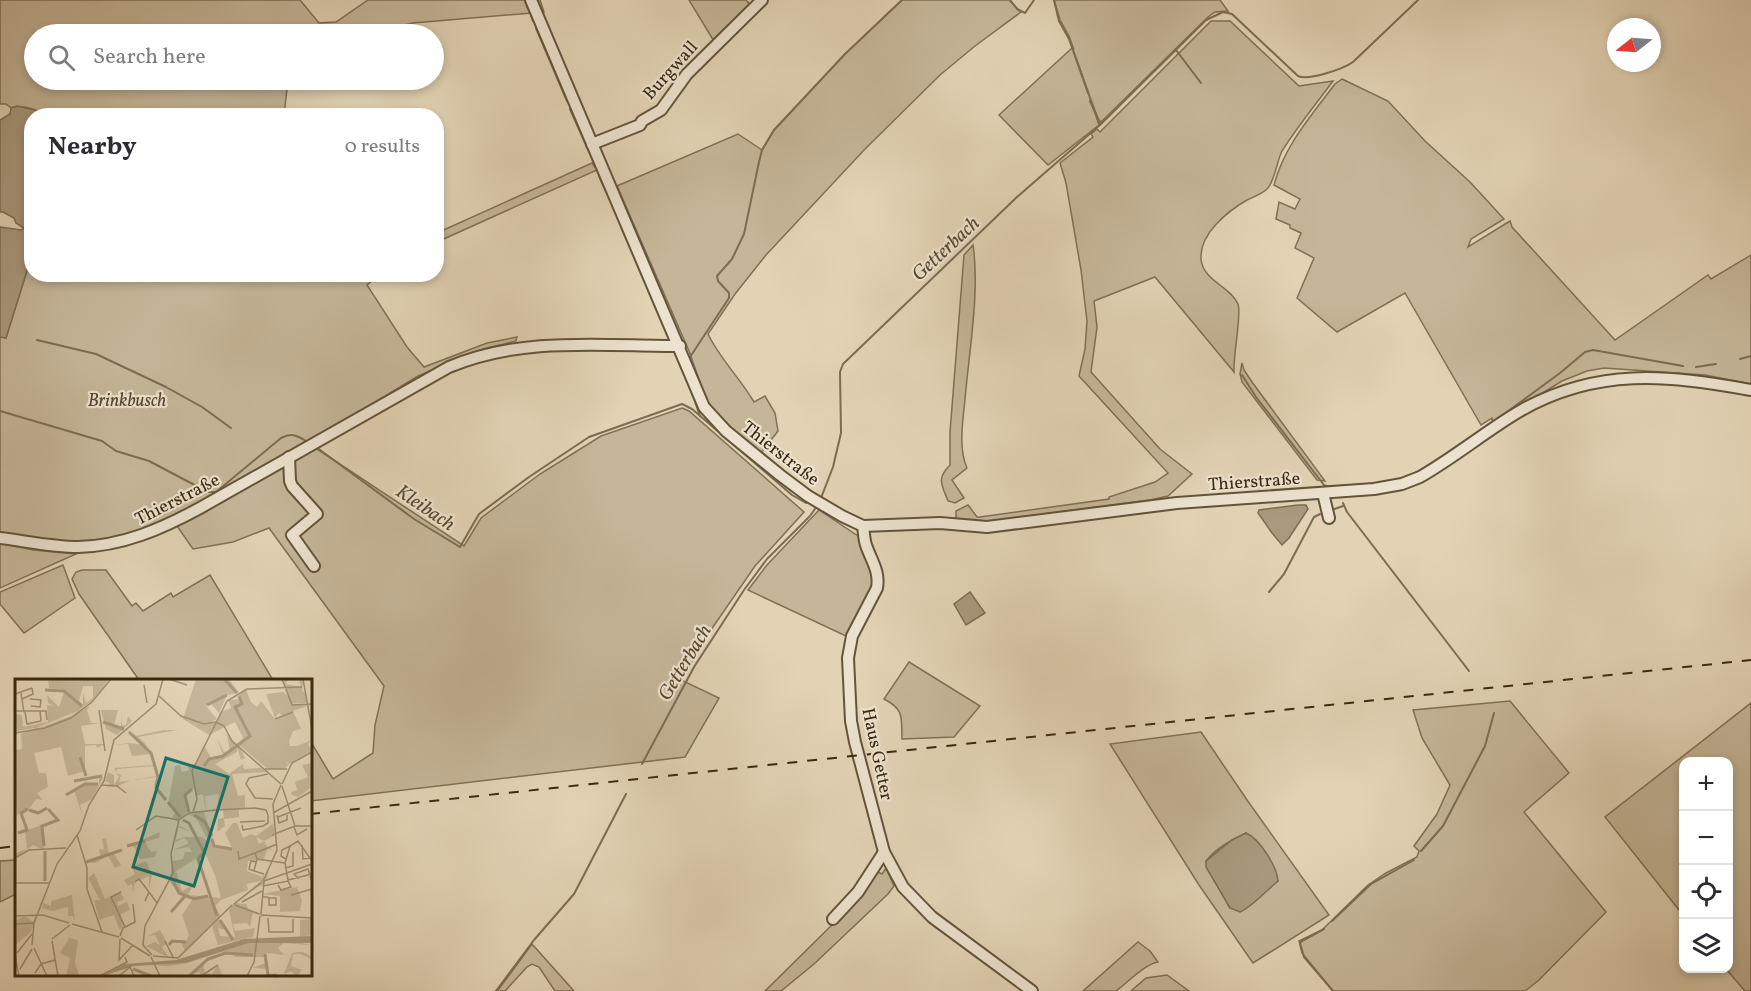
<!DOCTYPE html>
<html lang="en">
<head>
<meta charset="utf-8">
<style>
	body { margin:0; font-family:Vollkorn,serif; background:#f2f2f3; color:#2b2b33 }
	.controls { position:absolute; right:18px; bottom:18px; display:grid; overflow:hidden; border-radius:12px; box-shadow:0 3px 9px #0003 }
	.controls button { width:54px; height:54px; display:grid; place-items:center; padding:0; border:0; border-bottom:2px solid #e1e1e2; background:#fff; color:#2b2b33; font:30px sans-serif }
	.compass { position:absolute; left:1607px; top:18px; width:54px; height:54px; border-radius:50%; background:#fff; box-shadow:0 3px 9px #0003; rotate:253deg }
	.list { margin:0; padding:0; list-style:none }
	h2 { display:flex; justify-content:space-between; align-items:center; height:78px; margin:0; padding:0 24px; font-size:26px }
	h2 small { font-size:20px; font-weight:400; color:#7c7c81 }
	.icon { flex:none; width:33px; height:33px; fill:none; stroke:currentColor; stroke-width:2; stroke-linecap:round; stroke-linejoin:round }
	.map { position:relative; flex:none; width:1751px; height:991px; overflow:hidden }
	.search { position:absolute; background:#fff; box-shadow:0 3px 9px #0003; left:24px; top:24px; width:420px; height:66px; display:flex; align-items:center; gap:15px; box-sizing:border-box; padding:0 21px; border-radius:33px; color:#7c7c81; font-size:22px }
	.panel { position:absolute; background:#fff; box-shadow:0 3px 9px #0003; left:24px; top:108px; width:420px; height:174px; border-radius:24px }
	.map>svg:first-child { display:block }
</style>
</head>
<body>
<div class="map">
<svg width="1751" height="991" viewBox="0 0 1751 991">
	<rect width="100%" height="100%" fill="#e2d3b5"/>
	<filter id="stains"><feTurbulence type="fractalNoise" baseFrequency=".00333" numOctaves="4"/><feColorMatrix values="0 0 0 0 .2 0 0 0 0 .09 0 0 0 0 .02 0 0 0 .5 -.17"/></filter>
	<radialGradient id="worn" r=".72"><stop offset=".6" stop-color="#630" stop-opacity="0"/><stop offset="1" stop-color="#630" stop-opacity=".3"/></radialGradient>
	<!-- green -->
	<g fill="#c5b699" stroke="#807054" stroke-width="1.5" fill-rule="evenodd">
		<path d="M0 0H300L319 23 336 22 368 0H540L544 12 413 23 366 34H34V80H288L284 115 48 116C37 110 23 104 11 108L6 104H0Z"/>
		<polygon points="689,0 746,0 752,7 715,43"/>
		<path d="M902 0H1009L1021 12 975 46 940 75 865 149 766 255 735 294 708 334C720 359 740 378 754 402L765 396 775 413 778 431 761 453 715 414 708 405 689 351 617 186 738 134 762 150 774 130 790 113 844 55Z"/>
		<polygon points="1054,0 1220,0 1228,11 1215,12 1208,17 1101,122 1098,119 1074,52 1099,125 1048,165 999,115 1072,48 1074,50 1069,36 1060,20"/>
		<path d="M1211 21H1230L1299 86 1333 81C1316 104 1297 127 1282 151 1277 161 1274 183 1267 189 1262 194 1253 197 1247 200 1228 211 1199 234 1201 259 1203 281 1230 286 1238 304 1242 313 1233 355 1234 372L1155 277 1094 301 1097 327 1091 372 1160 449 1192 474 1168 496 1150 500 982 522 956 519V511L968 505 977 517H980L1109 499V497L1155 482 1168 473 1079 376 1085 349 1087 321 1081 270 1066 183 1060 163 1093 137 1091 134 1097 129 1100 132Z"/>
		<path d="M1342 79 1388 101 1425 141 1470 182 1504 219 1471 239 1468 247 1510 221 1512 227 1615 340 1708 275 1711 279 1751 255V384L1705 375 1604 368 1587 371 1562 381 1495 422 1492 420V418L1481 425 1405 293 1337 332 1297 298 1314 258 1295 248 1301 233 1290 228V225L1276 219 1279 202 1295 209 1300 199 1274 185C1284 146 1311 116 1335 84Z"/>
		<polygon points="592,163 597,170 437,242 437,233"/>
		<path d="M973 245C980 291 969 352 965 399 963 421 958 448 967 468L952 480 964 498 955 503 948 501C942 485 936 479 950 465V432L964 255Z"/>
		<polygon points="31,258 32,274 379,275 367,285 407,347 424,367 487,343 517,337 516,341 483,349 418,376 361,411 167,523 134,536 76,544 0,536 0,337 6,338"/>
		<polygon points="1242,363 1244,370 1252,382 1325,481 1317,480 1242,382 1240,374"/>
		<polygon points="682,408 689,411 804,512 755,566 713,627 681,680 719,698 685,757 311,801 311,742 333,779 373,753 375,725 384,686 269,528 233,542 193,549 177,526 314,447 464,546 481,518 540,474 601,436"/>
		<polygon points="819,510 858,536 874,573 873,586 846,636 748,590 767,565"/>
		<polygon points="0,543 33,550 76,554 0,588"/>
		<polygon points="63,565 75,598 24,633 0,604 0,592"/>
		<polygon points="82,570 106,570 132,606 136,603 143,611 171,593 173,597 210,575 273,680 139,680 79,594 72,579 76,572"/>
		<path d="M909 662 980 706 954 737 902 739C901 717 905 710 884 699Z"/>
		<polygon points="1510,701 1569,773 1524,812 1606,912 1539,980 1525,991 1333,991 1302,953 1299,941 1322,930 1368,885 1386,873 1417,857 1419,851 1414,846 1437,814 1450,785 1422,738 1413,710"/>
		<polygon points="1751,703 1751,991 1745,991 1726,969 1728,968 1728,762 1684,762 1683,915 1605,817"/>
		<path d="M1201 732 1247 800 1329 915 1253 963 1199 885 1110 744ZM1246 833 1278 881 1253 901 1230 908 1207 867 1206 861C1216 848 1232 840 1246 833Z"/>
		<polygon points="16,860 16,894 0,902 0,861"/>
		<polygon points="886,868 894,886 888,894 814,964 781,991 765,991 835,922 876,871 882,874"/>
		<path d="M1138 942 1150 951 1158 962C1145 964 1127 983 1116 991H1083Z"/>
		<polygon points="532,944 574,991 555,991 539,967 532,964 527,967 505,991 495,991 499,989"/>
		<polygon points="1167,975 1189,991 1131,991 1146,978"/>
	</g>
	<!-- water -->
	<g fill="#a9997d" stroke="#7d6c51" stroke-width="1.5">
		<polygon points="17,106 35,110 48,115 32,116 31,258 6,338 0,337 0,227 21,230 24,228 16,223 14,218 3,212 0,212 0,120 10,114 11,108"/>
		<polygon points="1298,505 1306,505 1308,509 1289,538 1282,545 1272,533 1258,513 1259,510"/>
		<polygon points="970,592 985,613 966,625 954,604"/>
		<path d="M1246 833C1260 839 1277 867 1278 881 1267 890 1252 907 1240 912L1230 908 1206 867V861L1232 840Z"/>
	</g>
	<g fill="none" stroke-linecap="round" stroke-linejoin="round">
		<!-- stream -->
		<g stroke="#7d6c51" stroke-width="2">
			<polyline points="525,0 528,9"/>
			<polyline points="1010,0 1017,9 1025,13 1034,0"/>
			<polyline points="1054,0 1059,21 1069,39 1088,93"/>
			<polyline points="531,15 533,21"/>
			<polyline points="536,28 567,101"/>
			<polyline points="1176,50 1201,83"/>
			<polyline points="1090,101 1100,123"/>
			<polyline points="570,109 595,165"/>
			<polyline points="599,176 618,217"/>
			<polyline points="37,340 96,354 166,387 202,407 231,428"/>
			<polyline points="1740,359 1751,356"/>
			<polyline points="688,360 729,298 729,293 718,281 717,276 732,259 744,234 759,162 762,150 774,130 845,54 902,0"/>
			<polyline points="1696,367 1716,364"/>
			<path d="M1242 375 1256 397 1324 485 1330 487C1355 484 1384 485 1408 476 1433 466 1456 447 1479 432"/>
			<polyline points="690,387 700,416"/>
			<path d="M0 411 102 441 116 451 149 461 208 492H216L281 438C293 432 298 436 309 443"/>
			<polyline points="1499,418 1560,373 1585,352 1593,350 1683,366"/>
			<polyline points="316,447 414,519 460,547 479,514 529,477 589,437 682,404 692,409 792,495 806,503"/>
			<path d="M821 498 833 467 841 433 840 372 843 364 1017 197 1101 124 1206 20 1223 12 1232 14 1298 76C1308 81 1343 69 1353 62L1418 0"/>
			<polyline points="1343,503 1347,512 1469,671"/>
			<polyline points="1332,510 1343,506"/>
			<polyline points="1269,592 1284,574 1314,517 1320,514"/>
			<polyline points="642,764 694,667 744,590 767,559 810,516 817,506"/>
			<polyline points="1421,851 1443,826 1485,746 1494,713"/>
			<polyline points="1332,921 1371,884 1414,860"/>
			<polyline points="1324,929 1302,941 1300,943 1304,957 1333,991"/>
			<polyline points="496,991 534,940 574,894 626,794"/>
		</g>
		<!-- minor casing -->
		<g stroke="#645439" stroke-width="14">
			<g id="minor">
				<path d="M531 0 704 407 726 431 780 475 808 496 842 516 863 526 940 523 987 527 1177 503 1374 489 1402 484 1420 477C1455 457 1486 431 1520 411 1597 367 1667 375 1751 390"/>
				<polyline points="592,144 640,125 642,121 661,110 687,74 762,0"/>
				<polyline points="289,457 290,481 292,486 317,514 292,535 314,566"/>
				<polyline points="1323,493 1329,518"/>
				<path d="M863 526C864 532 864 539 866 545 871 560 880 571 877 588L852 636 848 658 851 721 855 742 884 852 903 887 932 917 1032 991"/>
				<path d="M0 538C25 541 52 547 78 547 123 546 161 529 200 508L449 367C523 336 601 346 680 346"/>
				<polyline points="833,919 858,892 884,852"/>
			</g>
		</g>
		<!-- minor -->
		<use href="#minor" stroke="#ece2cf" stroke-width="10"/>
		<!-- rail -->
		<g stroke="#3a2910" stroke-width="2" stroke-dasharray="10 10" stroke-linecap="butt">
			<polyline points="310,814 1751,660"/>
			<polyline points="0,848 16,846"/>
		</g>
	</g>
	<g text-anchor="middle" stroke-width="4.5" stroke-linejoin="round" paint-order="stroke">
		<!-- street labels -->
		<g font-size="18" fill="#3a2910" stroke="#ece2cf">
			<text transform="translate(670 70) rotate(-48)" y="6">Burgwall</text>
			<text transform="translate(781 453) rotate(38)" y="6">Thierstraße</text>
			<text transform="translate(1254 481) rotate(-4)" y="6">Thierstraße</text>
			<text transform="translate(177 499) rotate(-27)" y="6">Thierstraße</text>
			<text transform="translate(878 754) rotate(78)" y="6">Haus Getter</text>
		</g>
		<!-- park labels -->
		<g font-size="18" font-style="italic" fill="#56452b" stroke="#ece2cf">
			<text x="127" y="406">Brinkbusch</text>
		</g>
		<!-- water labels -->
		<g font-size="20" font-style="italic" fill="#5b4b31" stroke="#ece2cf">
			<text transform="translate(945 248) rotate(-43)" y="7">Getterbach</text>
			<text transform="translate(426 507) rotate(34)" y="7">Kleibach</text>
			<text transform="translate(684 662) rotate(-59)" y="7">Getterbach</text>
		</g>
	</g>
	<!-- overview -->
	<g transform="translate(15 679)">
		<rect width="297" height="297" fill="#e2d3b5"/>
		<path d="M33 0H94L78 21 56 37 27 48 0 52V35L7 36 8 48 33 43 32 26 39 27 33 24 32 16 44 28 49 13 54 15 49 11 34 9ZM68 7H78V19L71 24 68 14V27L56 16 64 22ZM181 0H214L224 14 212 16 204 34 196 25 191 27 202 40 193 45 201 44 205 33 216 29 213 21 225 20 224 16 231 11 236 23 242 28 246 22 260 40 268 37 264 34 260 39 251 15 268 13 273 17 268 0H274L270 5 286 8 284 0H288L287 12 291 14 292 25 275 24 292 27 278 32 286 50 278 52 274 62 275 67H282L297 61 293 65 297 72 274 85 270 82 273 86 269 90H253L224 66 230 79 226 81 222 69V73L200 85 214 95 228 85 229 90 246 89 251 93 217 95 223 117 230 116V130H224V138L209 140 210 147 202 153 203 140 209 139 208 131H202L204 115 190 117 191 132 188 115 182 117V123L179 109 170 116 174 132 163 141 157 138 162 132 153 126 160 87 165 86 167 93 174 91 173 87 181 84 189 66 196 79 208 76 202 59 209 73 215 72 212 55 222 66 228 59 220 43 194 56 168 40ZM75 27 72 31 76 44H85L66 47 70 65H90L82 69 81 66 70 67V92L53 97 46 68 19 74 24 94H31L33 108 22 114 28 121 21 120 14 130 0 137V71L7 70 6 55ZM86 31H103L99 46 106 48 107 36V46H111L113 37 117 42 102 56 91 50ZM111 50 121 57 149 51H163L123 58 129 63 137 76 143 98 141 108 144 113 138 115 143 112 139 106 142 98 116 101 103 107 92 108 95 104 90 102 93 93 99 96V106L104 98 99 89 139 86 136 75 117 77 113 65 97 66 114 64 129 66ZM138 87 142 97 104 103 106 96 101 94 102 90ZM297 84V108L283 118 277 116 276 113 282 111 280 103 293 98 287 86ZM84 96 88 99 77 120 65 126 69 142 59 111 69 106 71 98 70 106H84ZM189 133 199 166 217 169 210 154 218 144H222L228 159 236 155 241 157 258 145 260 156 249 162 241 158 244 165 249 162 253 169 259 165 255 170 261 172 253 170 248 181 233 182 232 192 247 198 249 195 248 202 254 190 252 200 248 206 237 210H244L236 211 221 224 231 225 234 231 245 234 246 229 245 235 250 239 238 233 235 248 232 244 218 245 220 252 240 249 238 258 203 266 197 247 204 240 212 251 203 249 205 257 220 258 214 231 218 225 246 202 232 205 233 211 206 221 200 227 206 237 170 272 166 263H171L174 256 167 236 178 220 164 214 154 202 158 182 168 180 170 173H177L174 168 158 171 174 164 169 159 161 163 160 160 162 149V147H165L179 154 163 148 161 161 169 158H187L194 163 180 137 170 136ZM190 174 200 196 206 219 173 216 177 208 175 203 176 207 167 212 165 206 161 192ZM26 146 29 171 18 166 1 178V174L12 170 10 152ZM145 153 144 159 130 163 136 173 142 172 140 178 125 180 119 168 113 167ZM91 159 94 176 108 172 99 175 106 186 100 189 93 177 80 184 70 183 86 179 84 170 89 171 87 160ZM131 182 137 196 134 211V197L120 203 118 214 117 205 113 207 109 201 120 195 117 188ZM79 194 90 220 105 213 109 220 102 223 103 227 112 223 115 231 106 235 108 249 104 250 99 236 84 241 79 221H85L73 199ZM282 208 287 221 285 232 265 233V217L247 215ZM57 216 60 243 58 237H53V228L37 232 27 229 28 224 36 227V222ZM21 236 16 253 0 266V242L10 237 18 243ZM297 240V256L285 258V241ZM145 251 152 264 147 268 154 279 131 267 140 263 145 266 140 256 133 257ZM54 259 63 261 60 283 64 297H51L55 279 45 274ZM281 263 297 266 269 264 263 269 269 276 282 273H288L297 278V296L296 297V280L286 275H278L276 287 287 291 282 297 276 292 269 295 277 274 271 276 251 274 253 296 261 294 263 297H253L252 290 238 289 250 284V278H220L216 273 188 284 190 294 197 295 203 286 208 297H186L184 293 172 297 193 280 216 270 172 284 154 287 138 286 171 284 234 264Z" fill="#c5b699" fill-rule="evenodd"/>
		<path d="M297 257V264H234L171 284 119 287 87 297 110 285 161 281 229 260Z" fill="#a9997d"/>
		<path fill="none" stroke="#a9997d" stroke-width="3" d="M209 0 222 14M30 11 49 12 67 27M192 26 212 16M88 43 109 50M114 53 136 74 143 98 141 109 151 121M65 78 71 97M189 87 194 80 208 77 235 57 220 28 227 25 224 17M59 102 87 97M51 116 70 105H83M153 123 165 138M14 131 23 134 32 129M174 133 170 116 177 110M179 136 190 143 197 157M168 141 174 144 189 173 183 180 202 237M3 154 12 151 6 134 13 130M197 160 199 167 217 170M29 167 27 147 43 141 33 130M112 167 130 162M71 183 107 171M157 200 164 214 179 220 193 217M30 202V172M156 233 171 216M205 241 218 261M154 266 157 262 171 263M250 275 253 296 262 297M118 290 136 297M174 297 193 280 210 274 238 276"/>
		<path fill="none" stroke="#9f8f73" stroke-width="1.5" d="M154 0 172 6M267 0 277 26 297 25M288 0 297 50M129 6 132 24M6 14 9 33M0 15 17 9M144 17 166 37 189 45 201 43M7 20 18 15 17 9M15 20 26 21 25 28 16 27M84 31 90 72M0 32H31L32 41M10 33 12 45 26 42 25 32M260 40 278 33M201 43 209 47 217 62 266 105M0 54 30 49 56 39 77 23 96 0M250 90H272M253 95 234 99 231 105 240 119 258 120M267 105 277 84 297 73M87 106 102 107 111 114M267 107 280 147M178 133 182 120 177 92 212 22 232 10 287 8M258 134 297 112M262 136 264 144 272 141V136M263 138 286 129M225 143 250 142M227 146 228 151 248 147 253 144V136M279 148 282 156 292 150M121 151 141 137 164 141M62 156 72 189V210L87 253M257 156 280 147H297M287 166 288 180 296 179M223 172 224 180 240 174 242 180 270 184M240 174 262 165M0 179 14 171 51 169M242 180 239 192 249 195M271 180 266 177 267 171 275 167M297 182 283 162 275 167 270 184 273 201 297 195M270 189 278 187V173M239 192 234 190 236 182 241 183M284 200 279 195 293 190 297 203M248 202 262 171 258 125 266 106M120 203 124 200 134 213M0 204H35M248 207 273 202 276 208 266 211 263 206M106 213 96 218 110 248M276 216 297 210M247 218H252L254 219H261V226H254V219M130 222 134 213 142 224M227 223 247 212M219 225 247 203M220 226 244 235M246 235 249 202 297 185M246 236 297 239M0 237 28 236 54 244M253 239 254 253H278V240M0 245 19 244M57 245 104 258M105 257 108 249 120 243 118 225M106 259 135 277M37 260 55 246M105 260 104 281 118 266M37 262 43 297M150 262 159 280M17 266 19 244 42 185 65 152 74 126 89 102 99 61 141 25 148 0M19 269 32 297M2 274 17 255M137 276 128 266 130 247 158 194 156 175 164 141 174 134 201 131 240 129 251 131 253 136M0 277 4 297M138 277 163 279 217 226M136 278 145 297M5 290 17 270M20 294 26 285 40 281M85 297 112 283 110 278M104 297 115 288 119 297M186 297 203 286M232 297 239 283 245 237"/>
		<path fill="#0f766e" fill-opacity="0.15" stroke="#0f766e" stroke-width="3" d="M151 79 213 98 179 207 118 188Z"/>
		<rect width="297" height="297" fill="none" stroke="#3a2910" stroke-width="3"/>
	</g>
	<rect width="100%" height="100%" filter="url(#stains)"/>
	<rect width="100%" height="100%" fill="url(#worn)"/>
</svg>
<div class="controls">
<button>+</button>
<button>−</button>
<button><svg class="icon" aria-label="locate" viewBox="0 0 24 24"><circle cx="12" cy="12" r="6"/><path d="M12 2v4M12 18v4M2 12h4M18 12h4"/></svg></button>
<button><svg class="icon" aria-label="layers" viewBox="0 0 24 24"><path d="M12 4l9 5-9 5-9-5zM3 14l9 5 9-5"/></svg></button>
</div>
<svg class="compass" viewBox="-18 -18 36 36"><path d="M0-13l5 13h-10z" fill="#e53935"/><path d="M0 13l5-13h-10z" fill="#7c7c81"/></svg>
<div class="search"><svg class="icon" aria-label="search" viewBox="0 0 24 24"><circle cx="10" cy="10" r="6"/><path d="M15 15l6 6"/></svg>Search here</div>
<section class="panel">
<h2>Nearby<small>0 results</small></h2>
<ul class="list">
</ul>
</section>
</div>
</body>
</html>
